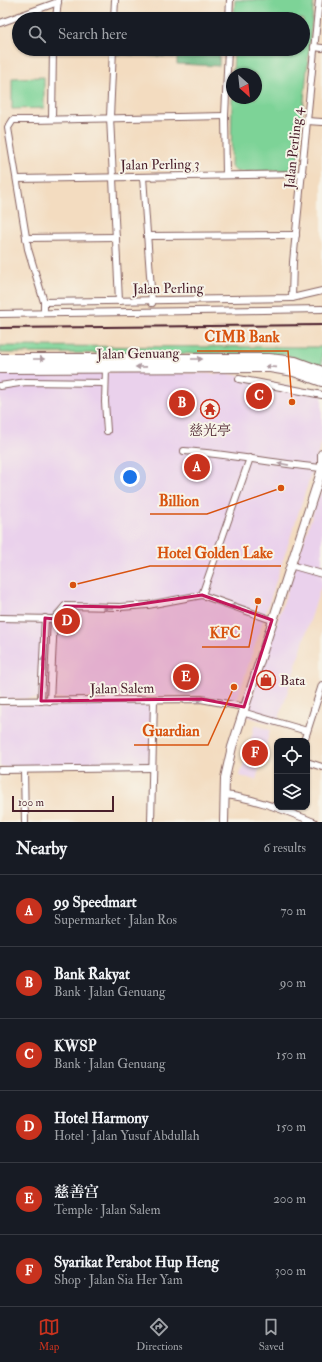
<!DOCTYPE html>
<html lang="en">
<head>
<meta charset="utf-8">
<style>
	body { margin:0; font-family:"IM FELL Double Pica","Noto Serif SC",serif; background:#20242c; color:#f1f3f6 }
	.controls { position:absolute; right:12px; bottom:12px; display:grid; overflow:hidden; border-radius:8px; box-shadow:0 1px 3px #0004 }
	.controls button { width:36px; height:36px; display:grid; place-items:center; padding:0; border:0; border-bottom:1px solid #363941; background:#171b24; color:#f1f3f6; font:20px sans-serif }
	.compass { position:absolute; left:226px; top:68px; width:36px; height:36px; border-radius:50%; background:#171b24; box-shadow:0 1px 3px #0004; rotate:153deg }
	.scale { position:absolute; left:12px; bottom:10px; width:102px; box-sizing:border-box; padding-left:4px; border:2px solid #4a1f2b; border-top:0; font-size:11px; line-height:14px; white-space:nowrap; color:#4a1f2b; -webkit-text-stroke:3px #f7f3e8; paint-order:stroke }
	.you { position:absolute; left:130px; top:477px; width:14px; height:14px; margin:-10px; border:3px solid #fff; border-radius:50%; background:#1a73e8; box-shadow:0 0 0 6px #1a73e833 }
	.badge { display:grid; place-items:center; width:26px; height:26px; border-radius:50%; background:#c8321e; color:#fff; font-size:13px; font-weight:700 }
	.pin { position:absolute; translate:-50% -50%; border:2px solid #fff; box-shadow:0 1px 4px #0006 }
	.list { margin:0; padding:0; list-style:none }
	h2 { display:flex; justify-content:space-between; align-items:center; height:52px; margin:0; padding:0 16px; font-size:17px }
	h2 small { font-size:13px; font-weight:400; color:#9ea1a6 }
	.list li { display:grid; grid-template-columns:26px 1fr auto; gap:12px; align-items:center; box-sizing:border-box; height:72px; padding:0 16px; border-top:1px solid #363941 }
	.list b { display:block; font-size:15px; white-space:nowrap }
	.list p { margin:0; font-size:13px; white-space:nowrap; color:#9ea1a6 }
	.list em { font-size:13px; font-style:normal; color:#9ea1a6 }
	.icon { flex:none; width:22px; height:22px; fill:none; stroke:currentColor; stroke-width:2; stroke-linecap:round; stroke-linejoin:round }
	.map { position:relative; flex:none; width:322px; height:822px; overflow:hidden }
	.search { position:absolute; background:#171b24; box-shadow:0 1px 3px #0004; left:12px; right:12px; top:12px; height:44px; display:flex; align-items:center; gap:10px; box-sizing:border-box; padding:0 14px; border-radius:22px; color:#9ea1a6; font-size:15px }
	.sheet { height:484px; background:#171b24 }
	nav { display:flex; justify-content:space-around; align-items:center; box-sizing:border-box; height:56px; border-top:1px solid #363941; background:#171b24; font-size:11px; color:#9ea1a6 }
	nav a { display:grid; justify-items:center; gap:2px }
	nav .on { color:#c8321e }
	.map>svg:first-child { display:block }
</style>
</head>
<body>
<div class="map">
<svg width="322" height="822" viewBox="0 0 322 822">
	<rect width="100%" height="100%" fill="#f7f3e8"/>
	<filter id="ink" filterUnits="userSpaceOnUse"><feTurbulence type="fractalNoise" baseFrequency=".025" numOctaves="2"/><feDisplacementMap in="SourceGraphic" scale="8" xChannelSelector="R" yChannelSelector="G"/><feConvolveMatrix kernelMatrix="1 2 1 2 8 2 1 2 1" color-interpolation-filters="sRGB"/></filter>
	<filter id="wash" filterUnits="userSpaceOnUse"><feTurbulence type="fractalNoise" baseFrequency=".012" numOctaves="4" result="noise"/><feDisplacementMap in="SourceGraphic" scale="16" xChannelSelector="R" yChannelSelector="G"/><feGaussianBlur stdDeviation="0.9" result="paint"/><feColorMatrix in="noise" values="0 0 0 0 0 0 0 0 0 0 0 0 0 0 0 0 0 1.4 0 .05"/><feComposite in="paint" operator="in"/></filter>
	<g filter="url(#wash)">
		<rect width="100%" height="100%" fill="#f3dcc0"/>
		<!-- built -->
		<g fill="#ead1ec">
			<polygon points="134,372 230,374 322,393 322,441 236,703 201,696 0,699 0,373"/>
			<polygon points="322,485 322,583 277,725 246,716"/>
			<polygon points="156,703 154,766 0,767 0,704"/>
			<polygon points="255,725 270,730 256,780 240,776"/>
		</g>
		<!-- green -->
		<g fill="#7dd397" stroke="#647961">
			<polygon points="235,0 314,0 297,170 237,172 231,167 232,98 256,98 256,74 233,74 234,49 303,49 303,19 234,19"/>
			<polygon points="44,77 44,108 12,109 12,78"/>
			<polygon points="0,346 322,347 322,367 284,354 0,353"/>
		</g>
		<!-- forest -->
		<polygon fill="#66b580" stroke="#586a56" points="117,49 220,49 219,66 177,64 177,57 116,54"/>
	</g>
	<g filter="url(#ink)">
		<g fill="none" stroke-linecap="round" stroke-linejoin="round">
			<!-- minor casing -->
			<g stroke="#85615f" stroke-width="8">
				<g id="minor">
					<polyline points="56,19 58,0"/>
					<polyline points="114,19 115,0"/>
					<polyline points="229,19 230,0"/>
					<polyline points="0,23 58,2"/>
					<polyline points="314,47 322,48"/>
					<polyline points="113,49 110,117 119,301"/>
					<polyline points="52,119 53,49"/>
					<polyline points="307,121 322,122"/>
					<polyline points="226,174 225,116 228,49"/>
					<polyline points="143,177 152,303"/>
					<polyline points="18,179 303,174"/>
					<polyline points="147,236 296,235"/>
					<polyline points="26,238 116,237"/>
					<polyline points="292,298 293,262 319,0"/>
					<polyline points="44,302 292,298 322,291"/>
					<polyline points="44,313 44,302 28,249 8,128 13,120 33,120 225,116"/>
					<polyline points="0,314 322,309"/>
					<polyline points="106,368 105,402 107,431"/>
					<polyline points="239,379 322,395"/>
					<polyline points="0,386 26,382 105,383"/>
					<path d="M184 451C231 454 276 464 322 468"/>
					<polyline points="290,565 322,574"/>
					<polyline points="202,595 250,458"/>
					<polyline points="0,618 54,619 65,606 120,607 148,605 202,595 272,620"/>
					<polyline points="0,701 201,699 244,707"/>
					<polyline points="41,701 45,618"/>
					<polyline points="50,701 54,619"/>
					<polyline points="242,712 307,731"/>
					<polyline points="304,741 322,685"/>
					<polyline points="307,762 322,767"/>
					<polyline points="0,770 152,768"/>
					<polyline points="24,770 25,822"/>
					<path d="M224 795C256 798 285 811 314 822"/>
					<polyline points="151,822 154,700"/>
				</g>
			</g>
			<!-- tertiary casing -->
			<g stroke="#85615f" stroke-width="10">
				<g id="tertiary">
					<polyline points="322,454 322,466"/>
					<polyline points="224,822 225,778 232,747 322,469"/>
				</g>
			</g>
			<!-- trunk casing -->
			<g stroke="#85615f" stroke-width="12">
				<g id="trunk">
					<polyline points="0,359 269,359 295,362 322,372"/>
					<polyline points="0,368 270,367 294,371 322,381"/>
				</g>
			</g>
			<!-- minor -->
			<use href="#minor" stroke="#fff" stroke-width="6"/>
			<!-- tertiary -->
			<use href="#tertiary" stroke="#fff" stroke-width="8"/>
			<!-- trunk -->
			<use href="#trunk" stroke="#fff" stroke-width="10"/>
			<!-- rail -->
			<polyline stroke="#4a1f2b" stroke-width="2" points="0,328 322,325"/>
		</g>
		<!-- one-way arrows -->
		<defs><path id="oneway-solid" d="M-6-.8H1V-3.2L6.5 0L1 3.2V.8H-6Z"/></defs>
		<g fill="#ae9aa0">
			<use href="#oneway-solid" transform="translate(39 359)"/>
			<use href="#oneway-solid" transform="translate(197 359)"/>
			<use href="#oneway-solid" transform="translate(141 367) rotate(179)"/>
			<use href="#oneway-solid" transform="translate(271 367) rotate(-176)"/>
			<use href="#oneway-solid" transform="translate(283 464) rotate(-169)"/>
			<use href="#oneway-solid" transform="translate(235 607) rotate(-161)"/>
			<use href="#oneway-solid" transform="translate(108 608) rotate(179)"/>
			<use href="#oneway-solid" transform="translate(43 662) rotate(-87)"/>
			<use href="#oneway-solid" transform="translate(197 700)"/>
			<use href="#oneway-solid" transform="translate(67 701) rotate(-1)"/>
		</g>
	</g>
	<!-- marked area -->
	<path fill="#c2185b" fill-opacity="0.2" stroke="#c2185b" stroke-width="3" stroke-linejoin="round" d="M202 595 272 620 244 707 201 699 41 701 45 618 55 619 65 606 120 607Z"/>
	<!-- icons -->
	<defs>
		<g id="temple-ring" transform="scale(1)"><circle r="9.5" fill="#f7f3e8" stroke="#c8321e" stroke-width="1.5"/><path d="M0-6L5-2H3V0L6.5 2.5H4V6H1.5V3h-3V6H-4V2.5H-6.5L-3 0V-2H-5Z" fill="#c8321e"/></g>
		<g id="shop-ring" transform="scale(1)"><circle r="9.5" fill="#f7f3e8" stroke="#c8321e" stroke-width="1.5"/><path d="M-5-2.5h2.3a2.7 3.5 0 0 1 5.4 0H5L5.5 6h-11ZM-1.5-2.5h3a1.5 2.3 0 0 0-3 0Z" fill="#c8321e"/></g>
	</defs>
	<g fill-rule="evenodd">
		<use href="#temple-ring" x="210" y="409"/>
		<use href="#shop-ring" x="266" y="680"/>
	</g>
	<g text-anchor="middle" stroke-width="4" stroke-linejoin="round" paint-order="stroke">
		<!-- street labels -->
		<g font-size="14" fill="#4a1f2b" stroke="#f7f3e8">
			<text transform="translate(293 148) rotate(-84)" y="5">Jalan Perling 4</text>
			<text transform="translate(160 164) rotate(-1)" y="5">Jalan Perling 3</text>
			<text transform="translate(168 288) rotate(-1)" y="5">Jalan Perling</text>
			<text transform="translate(138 353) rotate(-1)" y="5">Jalan Genuang</text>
			<text transform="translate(122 688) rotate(-1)" y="5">Jalan Salem</text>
		</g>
		<!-- poi labels -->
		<g font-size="14" fill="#4a1f2b" stroke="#f7f3e8">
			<text x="210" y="435">慈光亭</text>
			<text x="280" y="685" text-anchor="start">Bata</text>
		</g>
	</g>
	<!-- callouts -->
	<path fill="none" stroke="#d8530f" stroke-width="1.5" d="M292 402L288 351H197M281 488L207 514H150M73 585L150 566H281M258 601L249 647H202M234 687L208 745H134"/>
	<g fill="#d8530f" stroke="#f7f3e8" stroke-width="1.5">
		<circle cx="292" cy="402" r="4"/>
		<circle cx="281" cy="488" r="4"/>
		<circle cx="73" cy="585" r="4"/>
		<circle cx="258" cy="601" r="4"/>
		<circle cx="234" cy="687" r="4"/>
	</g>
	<g font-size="15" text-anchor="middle" font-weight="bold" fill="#d8530f" stroke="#f7f3e8" stroke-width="4" stroke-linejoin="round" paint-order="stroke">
		<text x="242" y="342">CIMB Bank</text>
		<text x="179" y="506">Billion</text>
		<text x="215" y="558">Hotel Golden Lake</text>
		<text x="225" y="638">KFC</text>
		<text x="171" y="736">Guardian</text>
	</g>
</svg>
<div class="controls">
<button><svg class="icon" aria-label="locate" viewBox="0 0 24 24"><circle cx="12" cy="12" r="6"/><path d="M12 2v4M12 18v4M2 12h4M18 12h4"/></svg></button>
<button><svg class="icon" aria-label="layers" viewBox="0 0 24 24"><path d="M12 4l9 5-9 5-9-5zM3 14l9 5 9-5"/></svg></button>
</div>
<svg class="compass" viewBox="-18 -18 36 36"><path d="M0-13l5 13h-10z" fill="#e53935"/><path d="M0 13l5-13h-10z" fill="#9ea1a6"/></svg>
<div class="scale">100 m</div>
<div class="you"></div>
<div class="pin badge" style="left:197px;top:467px">A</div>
<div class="pin badge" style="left:182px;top:403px">B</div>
<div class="pin badge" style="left:259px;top:396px">C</div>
<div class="pin badge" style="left:67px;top:621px">D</div>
<div class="pin badge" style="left:186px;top:677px">E</div>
<div class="pin badge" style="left:255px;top:753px">F</div>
<div class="search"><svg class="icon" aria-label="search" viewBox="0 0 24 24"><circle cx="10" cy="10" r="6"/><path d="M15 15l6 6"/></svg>Search here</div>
</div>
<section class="sheet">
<h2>Nearby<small>6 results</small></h2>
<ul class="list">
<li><span class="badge">A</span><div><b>99 Speedmart</b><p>Supermarket · Jalan Ros</p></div><em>70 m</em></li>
<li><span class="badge">B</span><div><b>Bank Rakyat</b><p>Bank · Jalan Genuang</p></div><em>90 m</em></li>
<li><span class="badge">C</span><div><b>KWSP</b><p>Bank · Jalan Genuang</p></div><em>150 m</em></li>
<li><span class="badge">D</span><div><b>Hotel Harmony</b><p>Hotel · Jalan Yusuf Abdullah</p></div><em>150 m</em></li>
<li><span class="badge">E</span><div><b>慈善宫</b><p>Temple · Jalan Salem</p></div><em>200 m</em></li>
<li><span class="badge">F</span><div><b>Syarikat Perabot Hup Heng</b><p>Shop · Jalan Sia Her Yam</p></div><em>300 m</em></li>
</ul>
</section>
<nav>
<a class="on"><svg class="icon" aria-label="map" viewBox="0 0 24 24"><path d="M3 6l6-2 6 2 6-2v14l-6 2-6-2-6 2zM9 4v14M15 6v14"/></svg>Map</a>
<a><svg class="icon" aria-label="directions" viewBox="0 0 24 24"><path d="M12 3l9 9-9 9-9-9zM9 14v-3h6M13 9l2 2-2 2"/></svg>Directions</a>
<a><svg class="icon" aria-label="saved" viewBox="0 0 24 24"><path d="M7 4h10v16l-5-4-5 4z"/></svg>Saved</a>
</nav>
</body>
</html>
